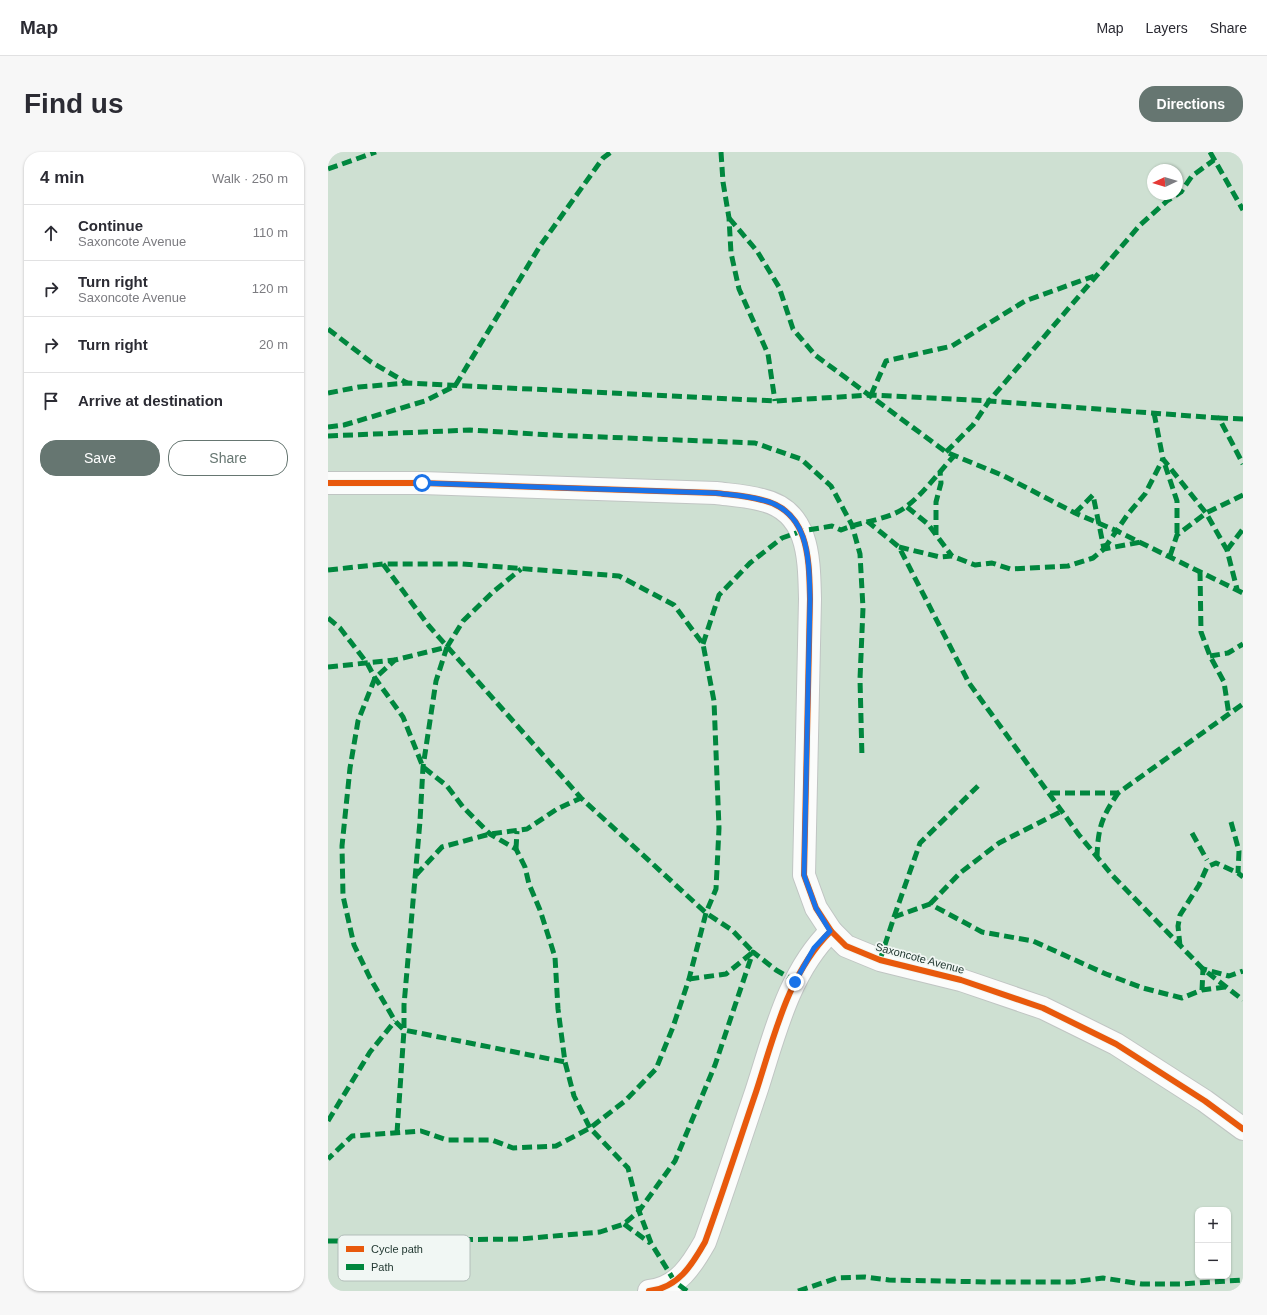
<!DOCTYPE html>
<html lang="en">
<head>
<meta charset="utf-8">
<style>
	body { margin:0; font-family:Arial,sans-serif; background:#f7f7f7; color:#2b2b33 }
	.controls { position:absolute; right:12px; bottom:12px; display:grid; overflow:hidden; border-radius:8px; box-shadow:0 1px 3px #0004 }
	.controls button { width:36px; height:36px; display:grid; place-items:center; padding:0; border:0; border-bottom:1px solid #e1e1e2; background:#fff; color:#2b2b33; font:20px sans-serif }
	.compass { position:absolute; left:819px; top:12px; width:36px; height:36px; border-radius:50%; background:#fff; box-shadow:0 1px 3px #0004; rotate:266deg }
	.stop { position:absolute; width:12px; height:12px; margin:-9px; border:3px solid #1a73e8; border-radius:50%; background:#fff }
	.stop.end { background:#1a73e8; border-color:#fff; box-shadow:0 1px 4px #0008 }
	.list { margin:0; padding:0; list-style:none }
	h2 { display:flex; justify-content:space-between; align-items:center; height:52px; margin:0; padding:0 16px; font-size:17px }
	h2 small { font-size:13px; font-weight:400; color:#7c7c81 }
	.list li { display:grid; grid-template-columns:26px 1fr auto; gap:12px; align-items:center; box-sizing:border-box; height:56px; padding:0 16px; border-top:1px solid #e1e1e2 }
	.list b { display:block; font-size:15px; white-space:nowrap }
	.list p { margin:0; font-size:13px; white-space:nowrap; color:#7c7c81 }
	.list em { font-size:13px; font-style:normal; color:#7c7c81 }
	.actions { display:flex; gap:8px; padding:12px 16px }
	.actions a { flex:1; padding:9px 0; border:1px solid #667671; border-radius:16px; text-align:center; font-size:14px; color:#667671 }
	.actions .main { background:#667671; color:#fff }
	.icon { flex:none; width:22px; height:22px; fill:none; stroke:currentColor; stroke-width:2; stroke-linecap:round; stroke-linejoin:round }
	.map { position:relative; flex:none; width:915px; height:1139px; overflow:hidden; border-radius:16px }
	header { display:flex; align-items:center; gap:24px; box-sizing:border-box; height:56px; padding:0 20px; background:#fff; border-bottom:1px solid #e1e1e2 }
	header strong { font-size:19px }
	nav { display:flex; gap:22px; margin-inline-start:auto; font-size:14px }
	.intro { display:flex; align-items:center; justify-content:space-between; box-sizing:border-box; height:96px; padding:0 24px }
	h1 { margin:0; font-size:28px }
	.button { padding:10px 18px; border-radius:16px; background:#667671; color:#fff; font-size:14px; font-weight:700 }
	main { display:flex; gap:24px; padding:0 24px }
	aside { flex:1; background:#fff; border-radius:16px; box-shadow:0 1px 3px #0004 }
	.map>svg:first-child { display:block }
</style>
</head>
<body>
<header>
<strong>Map</strong>
<nav><a>Map</a><a>Layers</a><a>Share</a></nav>
</header>
<div class="intro"><h1>Find us</h1><a class="button">Directions</a></div>
<main>
<aside>
<h2>4 min<small>Walk · 250 m</small></h2>
<ul class="list">
<li><svg class="icon" aria-label="ahead" viewBox="0 0 24 24"><path d="M12 20V5M6 11l6-6 6 6"/></svg><div><b>Continue</b><p>Saxoncote Avenue</p></div><em>110 m</em></li>
<li><svg class="icon" aria-label="right" viewBox="0 0 24 24"><path d="M7 20v-9h11M14 6l5 5-5 5"/></svg><div><b>Turn right</b><p>Saxoncote Avenue</p></div><em>120 m</em></li>
<li><svg class="icon" aria-label="right" viewBox="0 0 24 24"><path d="M7 20v-9h11M14 6l5 5-5 5"/></svg><div><b>Turn right</b></div><em>20 m</em></li>
<li><svg class="icon" aria-label="arrive" viewBox="0 0 24 24"><path d="M6 21V4h12l-3 4 3 4H6"/></svg><div><b>Arrive at destination</b></div></li>
</ul>
<div class="actions"><a class="main">Save</a><a>Share</a></div>
</aside>
<div class="map">
<svg width="915" height="1139" viewBox="0 0 915 1139">
	<rect width="100%" height="100%" fill="#e3e8e6"/>
	<!-- green -->
	<path fill="#cee0d2" fill-rule="evenodd" d="M0 0H915V1139H0ZM825 18H849V42H825ZM870 1058H900V1124H870Z"/>
	<g fill="none" stroke-linecap="round" stroke-linejoin="round">
		<!-- minor casing -->
		<g stroke="#c0c5c3" stroke-width="24">
			<g id="minor">
				<path d="M0 331H94L388 341C404 343 420 344 434 348 482 359 481 408 482 447L476 723 488 756 503 779 518 794 552 808 633 828 715 856 788 892 877 949 915 977"/>
				<path d="M321 1139C350 1136 364 1113 377 1090 395 1040 411 990 428 940 446 885 460 821 503 779"/>
			</g>
		</g>
		<!-- minor -->
		<use href="#minor" stroke="#fbfcfb" stroke-width="22"/>
		<!-- quiet -->
		<g stroke="#00873e" stroke-width="5" stroke-dasharray="10 5" stroke-linecap="butt">
			<polyline points="393,0 395,30 401,66 403,101 411,137 440,202 447,249"/>
			<polyline points="882,0 915,58"/>
			<polyline points="0,17 48,0"/>
			<polyline points="401,66 429,99 451,135 465,177 487,203 618,300 676,324 747,361 789,379 915,441"/>
			<polyline points="0,177 43,210 79,231"/>
			<polyline points="0,241 31,235 79,231 447,249 543,243 661,249 891,266"/>
			<polyline points="543,243 558,209 624,194 697,149 766,124"/>
			<polyline points="826,261 835,307 878,361 899,398 909,437"/>
			<polyline points="915,267 891,266 915,312"/>
			<polyline points="0,275 16,273 97,249 127,234 212,94 275,6 283,0"/>
			<polyline points="0,284 142,278 223,283 427,291 473,307 503,334 524,373 532,402 535,456 532,527 534,606"/>
			<polyline points="618,300 645,273 661,249 812,73 839,49 853,40 864,24 886,8"/>
			<polyline points="837,313 849,349 849,383"/>
			<polyline points="579,355 600,372 624,404"/>
			<polyline points="747,361 765,343 776,397"/>
			<polyline points="539,369 571,395 641,531 751,683 784,723 875,817 915,848"/>
			<polyline points="608,383 608,350 613,331 612,319"/>
			<polyline points="571,395 612,405 624,404 647,413 664,411 682,417 740,414 765,406 776,397 813,390"/>
			<polyline points="776,397 800,362 817,342 835,307"/>
			<polyline points="899,398 915,377"/>
			<polyline points="842,404 849,383 878,361 915,343"/>
			<polyline points="55,412 101,474 253,646 378,761 404,778 425,800 398,822 361,827"/>
			<polyline points="0,418 55,412 134,412 291,424 346,453 375,492 386,549 391,676 388,737 378,761 361,827 345,875 328,917 297,949 262,976 228,994 185,996 164,988 119,988 93,979 24,984 0,1007"/>
			<polyline points="872,419 873,480 882,504 896,530 901,563"/>
			<polyline points="0,466 12,476 39,511 47,526 75,565 95,615 119,634 135,655 162,682 188,697 197,715 201,732 212,758 227,805 230,857 237,910 246,944 262,976 300,1016 311,1059 323,1091 347,1130 359,1139"/>
			<path d="M375 492 391 443 422 411 454 386 474 379 504 374 513 378C533 369 562 368 579 354 594 343 612 319 626 304"/>
			<polyline points="119,495 135,469 165,440 193,417"/>
			<polyline points="882,504 900,501 915,492"/>
			<polyline points="0,515 67,508"/>
			<polyline points="722,641 790,641 915,552"/>
			<polyline points="903,670 911,699 910,721"/>
			<polyline points="864,681 879,708"/>
			<polyline points="188,697 189,679"/>
			<path d="M769 705C770 675 774 665 790 641"/>
			<polyline points="88,723 114,695 162,682 199,677 229,657 253,646"/>
			<polyline points="602,752 632,721 671,691 734,659"/>
			<polyline points="566,765 592,691 650,634"/>
			<polyline points="852,794 850,774 852,763 871,733 879,715 888,711 910,721 915,725"/>
			<polyline points="552,808 566,765 602,752 654,780 705,789 778,822 815,836 854,846 874,838 897,835"/>
			<polyline points="874,838 875,817 901,824 915,819"/>
			<polyline points="0,969 42,900 67,869"/>
			<polyline points="69,981 76,878 67,869 42,826 26,793 15,744 14,694 22,616 30,569 47,526 67,508 119,495 108,529 95,615 92,669 76,853 76,878 237,910"/>
			<polyline points="296,1072 322,1091"/>
			<polyline points="0,1089 192,1087 272,1080 296,1072 311,1059 347,1009 387,913 425,800 448,818 467,829"/>
			<polyline points="470,1139 509,1126 537,1125 561,1128 663,1130 744,1130 775,1126 814,1132 853,1132 915,1128"/>
		</g>
		<!-- cycleway casing -->
		<g stroke="#f1f7f4" stroke-width="8">
			<g id="cycleway">
				<path d="M0 331H94L388 341C404 343 420 344 434 348 482 359 481 408 482 447L476 723 488 756 503 779 518 794 552 808 633 828 715 856 788 892 877 949 915 977"/>
				<path d="M321 1139C350 1136 364 1113 377 1090 395 1040 411 990 428 940 446 885 460 821 503 779"/>
			</g>
		</g>
		<!-- cycleway -->
		<use href="#cycleway" stroke="#e8590c" stroke-width="6"/>
	</g>
	<g fill="none" stroke-linecap="round" stroke-linejoin="round">
		<!-- route -->
		<path stroke="#1a73e8" stroke-width="5" d="M94 331 388 341C404 343 420 344 434 348 482 359 481 408 482 447L476 723 488 756 502 779 486 796 467 830"/>
	</g>
	<g text-anchor="middle" stroke-width="3.5" stroke-linejoin="round" paint-order="stroke">
		<!-- street labels -->
		<g font-size="11" fill="#233932" stroke="#f1f7f4">
			<text transform="translate(592 806) rotate(15)" y="4">Saxoncote Avenue</text>
		</g>
	</g>
	<!-- legend -->
	<rect x="10" y="1083" width="132" height="46" rx="6" fill="#f1f7f4" stroke="#b3beba" stroke-width="1"/>
	<rect x="18" y="1094" width="18" height="6" fill="#e8590c"/>
	<rect x="18" y="1112" width="18" height="6" fill="#00873e"/>
	<g font-size="11" fill="#233932">
		<text x="43" y="1101">Cycle path</text>
		<text x="43" y="1119">Path</text>
	</g>
</svg>
<div class="controls">
<button>+</button>
<button>−</button>
</div>
<svg class="compass" viewBox="-18 -18 36 36"><path d="M0-13l5 13h-10z" fill="#e53935"/><path d="M0 13l5-13h-10z" fill="#7c7c81"/></svg>
<div class="stop" style="left:94px;top:331px"></div>
<div class="stop end" style="left:467px;top:830px"></div>
</div>
</main>
</body>
</html>
